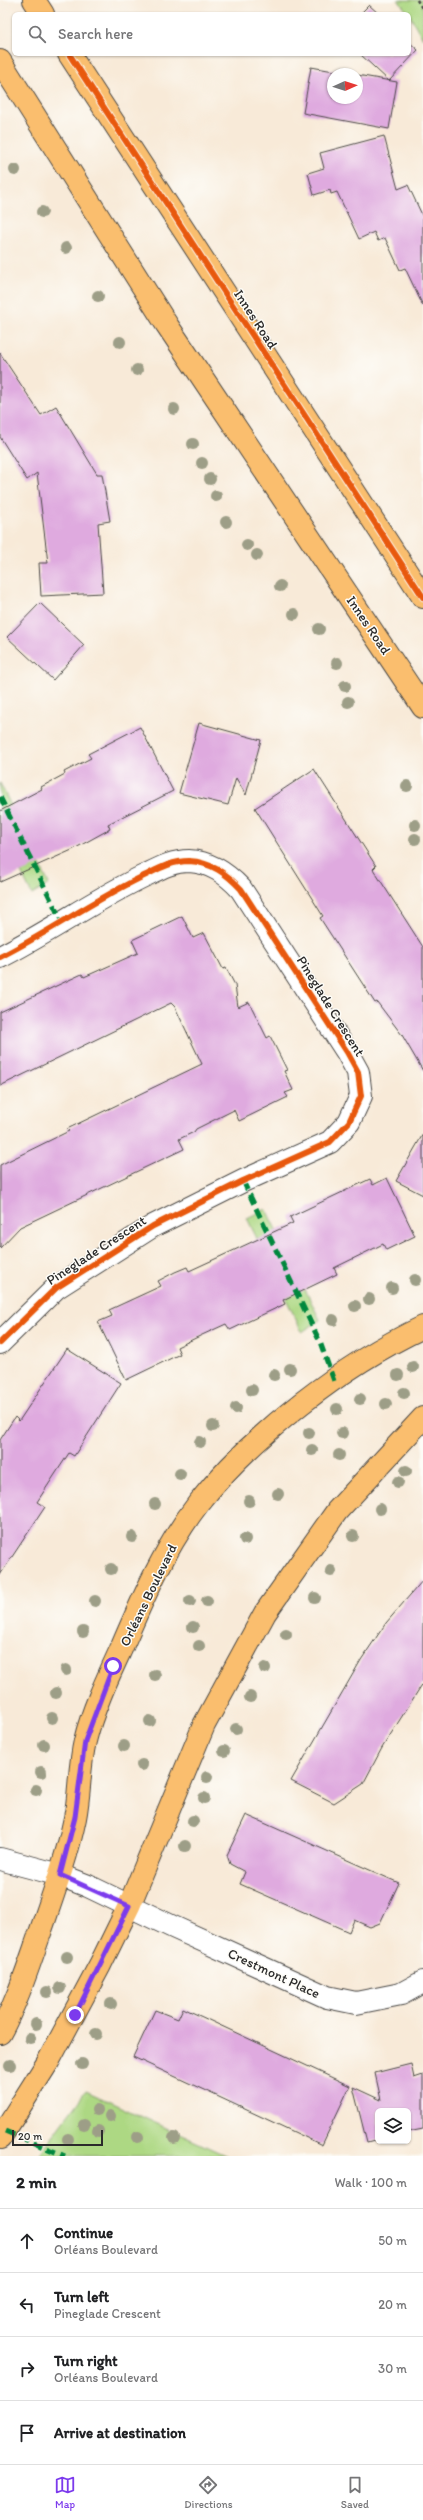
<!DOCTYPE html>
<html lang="en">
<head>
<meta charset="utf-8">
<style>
	body { margin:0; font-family:Itim,sans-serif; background:#f2f2f2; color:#202124 }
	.controls { position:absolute; right:12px; bottom:12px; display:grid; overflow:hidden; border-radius:6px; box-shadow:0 1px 3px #0004 }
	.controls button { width:36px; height:36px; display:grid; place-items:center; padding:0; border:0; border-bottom:1px solid #e0e0e0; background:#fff; color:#202124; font:20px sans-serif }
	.compass { position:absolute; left:327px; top:68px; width:36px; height:36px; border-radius:50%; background:#fff; box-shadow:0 1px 3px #0004; rotate:87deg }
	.scale { position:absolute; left:12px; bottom:10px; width:91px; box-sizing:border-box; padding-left:4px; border:2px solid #2b2b2b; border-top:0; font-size:11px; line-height:14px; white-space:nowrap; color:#2b2b2b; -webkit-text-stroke:3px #fdfcf7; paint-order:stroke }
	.stop { position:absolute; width:12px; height:12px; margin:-9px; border:3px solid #7c3aed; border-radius:50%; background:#fff }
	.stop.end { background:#7c3aed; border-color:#fff; box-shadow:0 1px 4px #0008 }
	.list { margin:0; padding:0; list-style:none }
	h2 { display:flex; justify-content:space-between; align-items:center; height:52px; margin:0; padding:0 16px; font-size:17px }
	h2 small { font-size:13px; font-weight:400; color:#757577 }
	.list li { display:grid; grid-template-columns:26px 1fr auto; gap:12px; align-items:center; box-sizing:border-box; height:64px; padding:0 16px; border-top:1px solid #e0e0e0 }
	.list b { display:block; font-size:15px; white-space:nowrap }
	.list p { margin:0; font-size:13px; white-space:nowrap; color:#757577 }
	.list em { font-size:13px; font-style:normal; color:#757577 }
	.icon { flex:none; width:22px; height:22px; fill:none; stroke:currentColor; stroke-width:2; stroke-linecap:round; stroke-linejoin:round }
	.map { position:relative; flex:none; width:423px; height:2156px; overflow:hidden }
	.search { position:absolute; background:#fff; box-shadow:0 1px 3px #0004; left:12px; right:12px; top:12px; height:44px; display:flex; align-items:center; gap:10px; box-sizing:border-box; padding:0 14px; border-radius:6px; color:#757577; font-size:15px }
	.sheet { height:308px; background:#fff }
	nav { display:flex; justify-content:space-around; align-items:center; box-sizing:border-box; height:56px; border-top:1px solid #e0e0e0; background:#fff; font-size:11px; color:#757577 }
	nav a { display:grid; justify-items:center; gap:2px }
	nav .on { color:#7c3aed }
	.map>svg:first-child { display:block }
</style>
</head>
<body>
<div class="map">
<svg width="423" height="2156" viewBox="0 0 423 2156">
	<rect width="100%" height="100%" fill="#fdfcf7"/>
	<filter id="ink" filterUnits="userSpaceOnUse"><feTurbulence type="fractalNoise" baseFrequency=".025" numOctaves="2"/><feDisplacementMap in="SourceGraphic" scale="8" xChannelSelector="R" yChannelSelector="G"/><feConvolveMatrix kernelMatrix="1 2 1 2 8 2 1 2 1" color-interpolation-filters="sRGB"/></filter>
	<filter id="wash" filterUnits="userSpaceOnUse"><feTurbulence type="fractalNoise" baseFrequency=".012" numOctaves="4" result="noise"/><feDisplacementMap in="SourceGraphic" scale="16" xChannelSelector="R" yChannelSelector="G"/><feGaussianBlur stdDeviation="0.9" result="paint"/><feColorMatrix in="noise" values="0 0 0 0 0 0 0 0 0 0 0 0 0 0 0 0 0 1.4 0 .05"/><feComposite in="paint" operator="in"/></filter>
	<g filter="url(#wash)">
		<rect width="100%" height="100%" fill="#f8ead8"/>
		<!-- green -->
		<g fill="#add883" stroke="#6c8257">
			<polygon points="398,0 423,0 423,39 409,14"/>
			<polygon points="0,783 49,884 32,895 0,829"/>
			<polygon points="266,1209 320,1320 302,1332 247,1218"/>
			<polygon points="86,2091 227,2156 38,2156"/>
		</g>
		<g id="blocks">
			<!-- building -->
			<g fill="#dfaadf">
				<polygon points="369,5 379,14 360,14"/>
				<polygon points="409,42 418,50 389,81 360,54 409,54"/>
				<polygon points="311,67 351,74 333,74 333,98 357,98 357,75 397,82 389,129 303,113"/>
				<polygon points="384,136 398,189 408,185 423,217 423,306 405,268 400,270 385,238 378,241 374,232 359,239 337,192 331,194 330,190 314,195 308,173 324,168 320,153"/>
				<polygon points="0,353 41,415 56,406 97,474 102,474 110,521 98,523 103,593 41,596 39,563 48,563 37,473 27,480 0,437"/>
				<polygon points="40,603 84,645 53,680 7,637"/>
				<polygon points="199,723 261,740 246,795 236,778 228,805 179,793"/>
				<polygon points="140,727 173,791 108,824 110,829 72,850 0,882 0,811 42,789 41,787 65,774 64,772 91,758 88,754"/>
				<polygon points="314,769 376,866 373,869 423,947 423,1071 402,1035 377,1002 375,1003 320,918 323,916 255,808"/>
				<polygon points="182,916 193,938 204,933 223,969 226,968 235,985 238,1007 249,1002 267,1038 270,1036 287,1070 284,1071 293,1090 285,1093 288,1097 239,1121 234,1110 196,1129 194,1132 179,1139 184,1149 20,1227 0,1248 0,1165 69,1131 67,1129 202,1064 175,1007 171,1003 0,1086 0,1012 82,974 84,977 138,953 132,940"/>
				<polygon points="423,1134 423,1195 396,1181"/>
				<polygon points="387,1178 415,1236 386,1250 383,1244 334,1268 337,1274 283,1300 285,1304 230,1330 226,1324 202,1335 177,1347 180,1354 126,1380 98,1322 112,1316 109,1310 161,1286 158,1281 175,1272 187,1267 189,1271 293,1223 290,1217 370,1179 373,1185"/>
				<polygon points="67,1349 121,1383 74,1456 69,1453 37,1502 45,1507 0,1575 0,1440 15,1417 19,1421"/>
				<polygon points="423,1580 423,1683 382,1748 363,1784 334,1803 291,1781 361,1660 386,1623"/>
				<polygon points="246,1815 399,1883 380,1923 370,1927 354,1920 349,1932 240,1884 245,1872 230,1864 227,1855"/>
				<polygon points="183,2008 350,2086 322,2145 133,2057 155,2010 178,2019"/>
				<polygon points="411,2064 414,2078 423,2075 423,2129 408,2132 408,2111 378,2111 378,2140 367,2143 353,2087 381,2100 375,2073"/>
			</g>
		</g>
	</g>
	<g filter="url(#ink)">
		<use href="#blocks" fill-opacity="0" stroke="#4a4845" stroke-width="1"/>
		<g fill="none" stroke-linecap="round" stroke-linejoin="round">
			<!-- minor casing -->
			<g stroke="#4a4845" stroke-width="24">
				<g id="minor">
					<path d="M0 957C50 932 95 899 146 875 160 868 173 861 189 861 211 862 227 874 241 889L347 1052 358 1072 361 1096 349 1122 330 1142 243 1181 153 1226 56 1288 0 1343"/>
					<polyline points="0,1859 60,1875 88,1886 171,1926 327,1997 356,2003 401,1994 423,1982"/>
				</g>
			</g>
			<!-- major casing -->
			<g stroke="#4a4845" stroke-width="24">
				<g id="major">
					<polyline points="34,0 43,14"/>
					<polyline points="69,54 423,597"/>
					<polyline points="0,61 167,325 423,707"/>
					<path d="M0 2033C17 2002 28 1967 40 1933 53 1895 67 1857 75 1818 80 1793 79 1766 85 1741 92 1711 108 1677 121 1649 142 1600 165 1547 198 1504 252 1435 344 1364 423 1327"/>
					<polyline points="0,2138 48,2062 100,1965 129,1906 204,1725 265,1613 337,1511 423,1418"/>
				</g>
			</g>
			<!-- path -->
			<polyline stroke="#4a4845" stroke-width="2.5" stroke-dasharray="3 3" stroke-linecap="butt" points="417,0 423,10"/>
			<!-- minor -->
			<use href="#minor" stroke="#fff" stroke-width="22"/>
			<!-- major -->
			<use href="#major" stroke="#fabe6e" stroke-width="22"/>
			<!-- quiet -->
			<g stroke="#00873e" stroke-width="5" stroke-dasharray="10 5" stroke-linecap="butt">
				<polyline points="0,797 62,922"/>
				<polyline points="243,1181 320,1342 334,1381"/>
				<polyline points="5,2131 65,2156"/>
			</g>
			<!-- cycleway casing -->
			<g stroke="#fdfcf7" stroke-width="8">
				<g id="cycleway">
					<polyline points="69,54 423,597"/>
					<path d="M0 957C50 932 95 899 146 875 160 868 173 861 189 861 211 862 227 874 241 889L347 1052 358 1072 361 1096 349 1122 330 1142 243 1181 153 1226 56 1288 0 1343"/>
				</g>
			</g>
			<!-- cycleway -->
			<use href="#cycleway" stroke="#e8590c" stroke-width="6"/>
		</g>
		<!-- trees -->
		<g fill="#9d9e87">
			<circle cx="15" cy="170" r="6"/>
			<circle cx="42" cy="212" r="6"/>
			<circle cx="66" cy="248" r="6"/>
			<circle cx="98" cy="296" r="6"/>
			<circle cx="120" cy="342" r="6"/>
			<circle cx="137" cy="370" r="6"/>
			<circle cx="174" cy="409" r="6"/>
			<circle cx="193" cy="444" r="6"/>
			<circle cx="202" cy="463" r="6"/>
			<circle cx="210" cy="479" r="6"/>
			<circle cx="216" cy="496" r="6"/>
			<circle cx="226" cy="522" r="6"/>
			<circle cx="247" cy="545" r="6"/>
			<circle cx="257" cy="555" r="6"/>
			<circle cx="280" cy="586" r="6"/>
			<circle cx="294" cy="614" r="6"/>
			<circle cx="319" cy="629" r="6"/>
			<circle cx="337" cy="663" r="6"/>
			<circle cx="345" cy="686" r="6"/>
			<circle cx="348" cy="702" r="6"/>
			<circle cx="407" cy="786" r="6"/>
			<circle cx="415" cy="825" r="6"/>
			<circle cx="415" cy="839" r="6"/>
			<circle cx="415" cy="1280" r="6"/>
			<circle cx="392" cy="1288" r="6"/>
			<circle cx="369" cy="1299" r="6"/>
			<circle cx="355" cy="1306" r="6"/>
			<circle cx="333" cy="1320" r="6"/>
			<circle cx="413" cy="1367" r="6"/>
			<circle cx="290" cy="1369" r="6"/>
			<circle cx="274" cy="1375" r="6"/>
			<circle cx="398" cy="1375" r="6"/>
			<circle cx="252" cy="1390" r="6"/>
			<circle cx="404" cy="1393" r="6"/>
			<circle cx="360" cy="1399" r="6"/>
			<circle cx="386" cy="1404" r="6"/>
			<circle cx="236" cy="1408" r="6"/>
			<circle cx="337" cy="1409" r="6"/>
			<circle cx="213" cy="1426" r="6"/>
			<circle cx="309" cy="1433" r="6"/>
			<circle cx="342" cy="1433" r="6"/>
			<circle cx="200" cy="1442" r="6"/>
			<circle cx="312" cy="1450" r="6"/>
			<circle cx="339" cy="1455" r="6"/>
			<circle cx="406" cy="1471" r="6"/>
			<circle cx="180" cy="1474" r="6"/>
			<circle cx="398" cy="1482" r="6"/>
			<circle cx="278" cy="1494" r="6"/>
			<circle cx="249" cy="1501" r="6"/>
			<circle cx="155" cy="1504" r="6"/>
			<circle cx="380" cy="1509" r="6"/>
			<circle cx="353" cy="1536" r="6"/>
			<circle cx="132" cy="1537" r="6"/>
			<circle cx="245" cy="1539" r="6"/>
			<circle cx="111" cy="1569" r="6"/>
			<circle cx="331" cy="1571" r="6"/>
			<circle cx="315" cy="1598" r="6"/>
			<circle cx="95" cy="1601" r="6"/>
			<circle cx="190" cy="1601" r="6"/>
			<circle cx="207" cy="1601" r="6"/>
			<circle cx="193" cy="1627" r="6"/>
			<circle cx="83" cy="1632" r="6"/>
			<circle cx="286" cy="1634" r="6"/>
			<circle cx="199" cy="1646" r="6"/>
			<circle cx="265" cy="1668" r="6"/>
			<circle cx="66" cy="1670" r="6"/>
			<circle cx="155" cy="1675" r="6"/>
			<circle cx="56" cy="1693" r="6"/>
			<circle cx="250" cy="1697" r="6"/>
			<circle cx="52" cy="1718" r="6"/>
			<circle cx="150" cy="1721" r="6"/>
			<circle cx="236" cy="1729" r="6"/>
			<circle cx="44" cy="1745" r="6"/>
			<circle cx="124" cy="1746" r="6"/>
			<circle cx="224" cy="1751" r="6"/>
			<circle cx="142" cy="1765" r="6"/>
			<circle cx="41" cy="1772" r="6"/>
			<circle cx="207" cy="1777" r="6"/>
			<circle cx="36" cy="1790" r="6"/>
			<circle cx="204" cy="1798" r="6"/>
			<circle cx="193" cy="1821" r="6"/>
			<circle cx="185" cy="1846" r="6"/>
			<circle cx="67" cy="1957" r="6"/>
			<circle cx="60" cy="1988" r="6"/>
			<circle cx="47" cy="1992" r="6"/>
			<circle cx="111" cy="2004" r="6"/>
			<circle cx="36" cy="2024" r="6"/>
			<circle cx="96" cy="2034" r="6"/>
			<circle cx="30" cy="2038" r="6"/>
			<circle cx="82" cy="2064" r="6"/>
			<circle cx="10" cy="2065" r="6"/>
			<circle cx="97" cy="2110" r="6"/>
			<circle cx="110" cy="2116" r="6"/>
			<circle cx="84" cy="2125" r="6"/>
			<circle cx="98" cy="2131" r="6"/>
			<circle cx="138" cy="2137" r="6"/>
			<circle cx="174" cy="2138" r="6"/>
			<circle cx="68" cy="2139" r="6"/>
		</g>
	</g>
	<g fill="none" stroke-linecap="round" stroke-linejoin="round" filter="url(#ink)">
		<!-- route -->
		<polyline stroke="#7c3aed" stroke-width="5" points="75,2015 129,1906 60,1875 75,1817 85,1741 113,1666"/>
	</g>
	<g text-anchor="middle" stroke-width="3" stroke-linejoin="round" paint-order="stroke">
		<!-- street labels -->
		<g font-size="14" fill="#2b2b2b" stroke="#fdfcf7">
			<text transform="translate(256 319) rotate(57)" y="5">Innes Road</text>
			<text transform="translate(369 625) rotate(56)" y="5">Innes Road</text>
			<text transform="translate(331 1006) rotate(58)" y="5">Pineglade Crescent</text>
			<text transform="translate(96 1250) rotate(-33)" y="5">Pineglade Crescent</text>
			<text transform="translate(148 1595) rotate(-64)" y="5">Orléans Boulevard</text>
			<text transform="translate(274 1973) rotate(25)" y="5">Crestmont Place</text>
		</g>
	</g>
</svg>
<div class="controls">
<button><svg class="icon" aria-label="layers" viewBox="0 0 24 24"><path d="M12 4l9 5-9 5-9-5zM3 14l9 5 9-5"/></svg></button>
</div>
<svg class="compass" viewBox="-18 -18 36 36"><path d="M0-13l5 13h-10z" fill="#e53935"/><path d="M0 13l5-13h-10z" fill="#757577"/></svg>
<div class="scale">20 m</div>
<div class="stop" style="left:113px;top:1666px"></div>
<div class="stop end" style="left:75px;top:2015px"></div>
<div class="search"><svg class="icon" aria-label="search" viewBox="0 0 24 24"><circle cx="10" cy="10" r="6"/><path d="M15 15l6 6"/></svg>Search here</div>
</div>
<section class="sheet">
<h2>2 min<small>Walk · 100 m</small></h2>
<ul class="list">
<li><svg class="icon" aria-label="ahead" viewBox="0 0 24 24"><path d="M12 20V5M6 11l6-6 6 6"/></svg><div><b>Continue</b><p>Orléans Boulevard</p></div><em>50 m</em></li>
<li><svg class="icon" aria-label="left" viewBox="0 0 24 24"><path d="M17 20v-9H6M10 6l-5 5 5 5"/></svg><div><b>Turn left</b><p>Pineglade Crescent</p></div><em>20 m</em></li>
<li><svg class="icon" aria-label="right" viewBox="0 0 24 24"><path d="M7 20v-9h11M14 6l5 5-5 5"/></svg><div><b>Turn right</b><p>Orléans Boulevard</p></div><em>30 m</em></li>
<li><svg class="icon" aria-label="arrive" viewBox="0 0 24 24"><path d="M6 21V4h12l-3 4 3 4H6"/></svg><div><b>Arrive at destination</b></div></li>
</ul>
</section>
<nav>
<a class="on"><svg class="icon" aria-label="map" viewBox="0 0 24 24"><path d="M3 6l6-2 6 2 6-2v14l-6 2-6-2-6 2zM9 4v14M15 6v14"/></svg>Map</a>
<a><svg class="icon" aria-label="directions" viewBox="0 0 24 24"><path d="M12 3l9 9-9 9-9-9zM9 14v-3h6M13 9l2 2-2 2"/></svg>Directions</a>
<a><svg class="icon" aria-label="saved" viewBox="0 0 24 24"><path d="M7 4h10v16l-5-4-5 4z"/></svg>Saved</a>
</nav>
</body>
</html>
